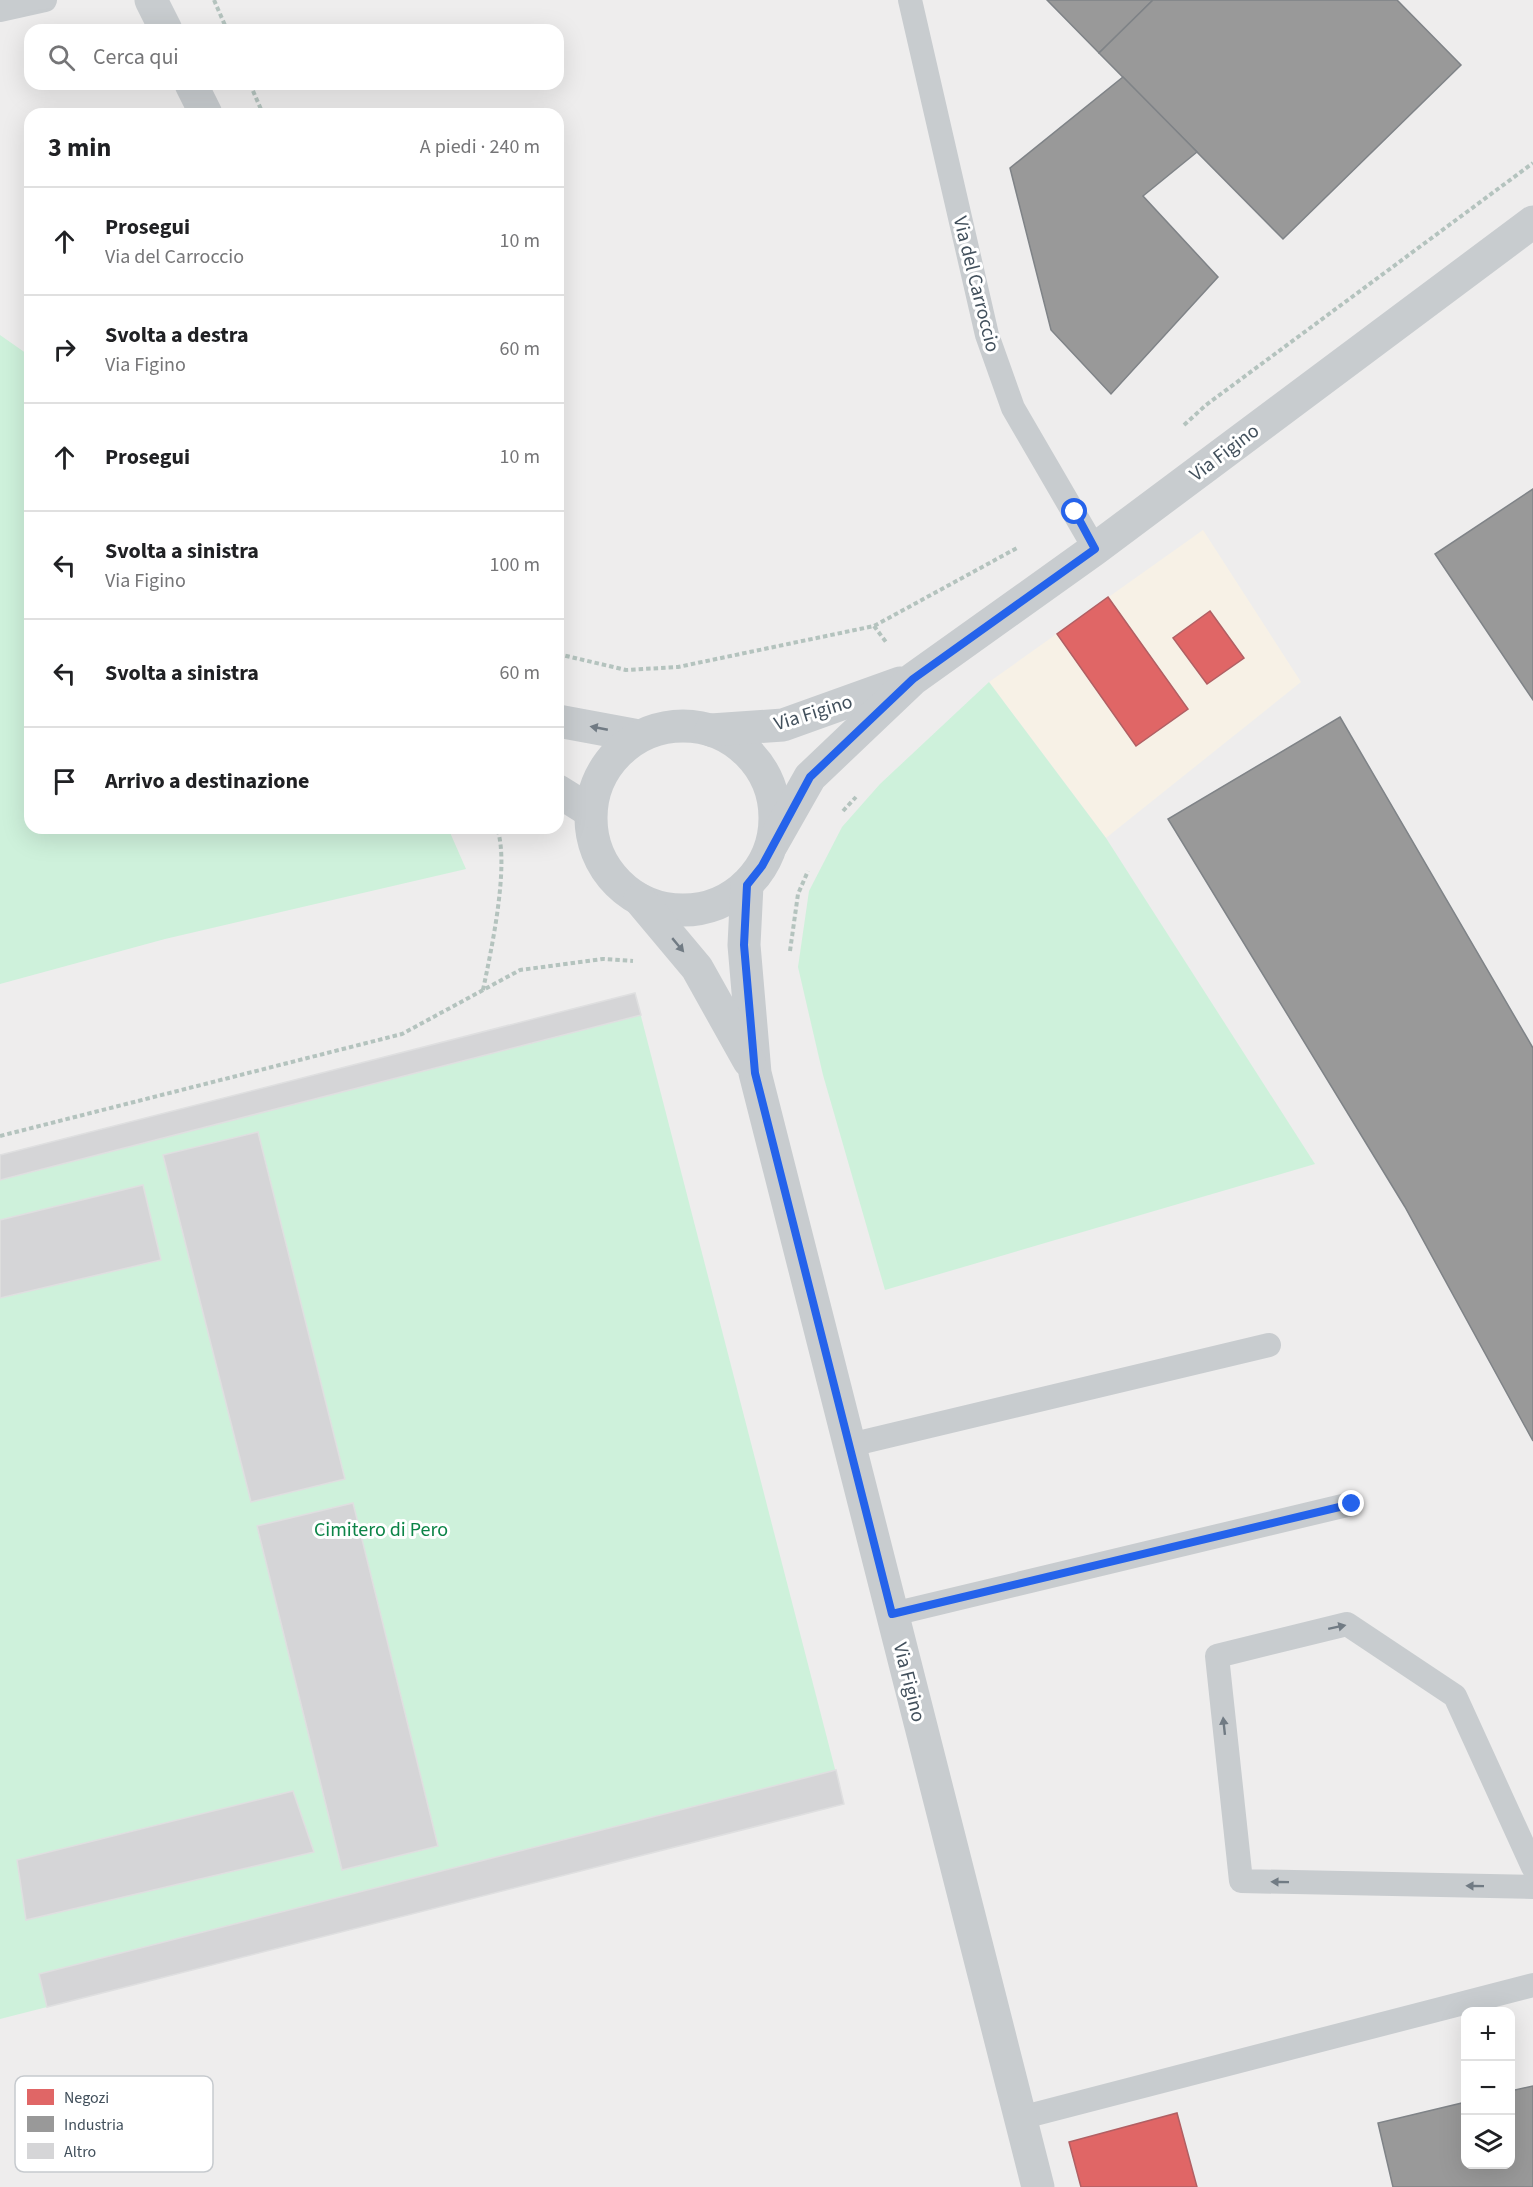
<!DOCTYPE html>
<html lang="it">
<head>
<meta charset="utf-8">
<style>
	body { margin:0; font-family:"Source Sans 3",sans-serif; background:#f2f2f2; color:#202124 }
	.controls { position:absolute; right:18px; bottom:18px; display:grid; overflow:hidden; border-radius:12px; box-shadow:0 6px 24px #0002 }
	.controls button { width:54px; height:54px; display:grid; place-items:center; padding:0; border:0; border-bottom:2px solid #e0e0e0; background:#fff; color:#202124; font:30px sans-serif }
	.stop { position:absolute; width:18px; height:18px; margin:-14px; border:4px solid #2563eb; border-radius:50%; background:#fff }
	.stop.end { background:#2563eb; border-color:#fff; box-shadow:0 2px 6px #0008 }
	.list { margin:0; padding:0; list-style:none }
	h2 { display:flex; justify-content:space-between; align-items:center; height:78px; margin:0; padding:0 24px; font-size:26px }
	h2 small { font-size:20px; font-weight:400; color:#757577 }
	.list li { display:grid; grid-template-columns:39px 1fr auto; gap:18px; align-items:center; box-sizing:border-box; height:108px; padding:0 24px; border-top:2px solid #e0e0e0 }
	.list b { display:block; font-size:22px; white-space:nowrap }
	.list p { margin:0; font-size:20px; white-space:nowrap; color:#757577 }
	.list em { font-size:20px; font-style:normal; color:#757577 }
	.icon { flex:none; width:33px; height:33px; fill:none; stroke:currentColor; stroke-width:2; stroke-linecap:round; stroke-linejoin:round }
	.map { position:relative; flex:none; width:1533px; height:2187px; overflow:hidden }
	.search { position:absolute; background:#fff; box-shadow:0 6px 24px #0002; left:24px; top:24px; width:540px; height:66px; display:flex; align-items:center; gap:15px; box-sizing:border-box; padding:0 21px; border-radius:18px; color:#757577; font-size:22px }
	.panel { position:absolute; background:#fff; box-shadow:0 6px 24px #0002; left:24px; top:108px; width:540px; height:726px; border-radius:18px }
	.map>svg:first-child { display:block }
</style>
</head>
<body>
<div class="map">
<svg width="1533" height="2187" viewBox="0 0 1533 2187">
	<rect width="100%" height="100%" fill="#eeeded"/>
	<!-- commercial -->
	<polygon fill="#f7f1e6" points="1203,530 1301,682 1106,838 989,682"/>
	<!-- green -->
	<g fill="#cef1db">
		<polygon points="0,335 30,356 30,828 448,828 466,869 165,939 0,984"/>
		<polygon points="989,682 1106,838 1315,1164 885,1290 823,1075 798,967 809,891 842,827 880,784"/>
		<polygon points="635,993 844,1804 0,2019 0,1155"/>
	</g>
	<!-- shops -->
	<g fill="#e06666" stroke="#b15f63" stroke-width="1.5">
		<polygon points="1108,597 1188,709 1136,746 1057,634"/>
		<polygon points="1210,611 1244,658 1207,684 1173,638"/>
		<polygon points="1177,2113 1197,2187 1081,2187 1069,2142"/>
	</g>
	<!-- industry -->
	<g fill="#999" stroke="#7f8387" stroke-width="1.5">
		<polygon points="1047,0 1153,0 1099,53"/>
		<polygon points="1153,0 1397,0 1461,65 1283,239 1099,53"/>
		<polygon points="1123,77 1197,152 1143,196 1218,277 1111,394 1051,330 1010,168"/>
		<polygon points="1533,489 1533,700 1435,554"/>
		<polygon points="1340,717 1533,1048 1533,1441 1405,1207 1168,819"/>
		<polygon points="1533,2086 1533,2187 1393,2187 1378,2123 1466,2102 1466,2164 1510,2164 1510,2091"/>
	</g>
	<!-- building -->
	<g fill="#d5d5d7" stroke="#dfdfe0" stroke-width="1.5">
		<polygon points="635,993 641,1015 0,1180 0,1155"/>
		<polygon points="258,1132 345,1479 251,1502 163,1155"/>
		<polygon points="143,1185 161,1260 0,1298 0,1220"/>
		<polygon points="353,1503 438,1846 342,1870 257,1526"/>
		<polygon points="836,1770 844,1804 47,2007 39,1974"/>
		<polygon points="293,1791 314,1852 26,1920 17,1860"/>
	</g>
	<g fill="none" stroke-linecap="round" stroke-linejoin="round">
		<!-- path -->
		<g stroke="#b4c3be" stroke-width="4" stroke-dasharray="4.5 3" stroke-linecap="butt">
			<polyline points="214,0 227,30"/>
			<polyline points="250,84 263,114"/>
			<polyline points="1184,425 1206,405 1533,163"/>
			<polyline points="874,626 886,642"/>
			<polyline points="558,654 626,670 678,667 874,626 1017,548"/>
			<polyline points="843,811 856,797"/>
			<polyline points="790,951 798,894 808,871"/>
			<path d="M483 990C491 951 510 865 497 828"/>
			<polyline points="0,1136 402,1034 520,970 603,959 633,961"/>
		</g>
		<!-- lane -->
		<g stroke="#c8cccf" stroke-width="24">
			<polyline points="910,0 987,335 1013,408 1095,549"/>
			<polyline points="0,10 45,0"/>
			<polyline points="850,1445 1269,1345"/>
			<polyline points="893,1614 1351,1504"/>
			<polyline points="1533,1867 1455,1696 1347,1624 1217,1656 1241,1881 1533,1887"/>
			<polyline points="1020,2118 1533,1985"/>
		</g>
		<!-- street -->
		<g stroke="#c8cccf" stroke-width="33">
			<polyline points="151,0 166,30"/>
			<polyline points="191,84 206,114"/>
			<polyline points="558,721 639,736"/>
			<circle cx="683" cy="818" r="92"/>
			<polyline points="711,730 783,725 900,683"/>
			<polyline points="558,791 590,811"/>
			<polyline points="772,844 810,777 913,679 1095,549 1533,222"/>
			<polyline points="747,885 744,945 755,1073 1038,2187"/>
			<polyline points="640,900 697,968 749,1061"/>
		</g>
	</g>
	<!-- one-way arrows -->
	<defs><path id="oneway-solid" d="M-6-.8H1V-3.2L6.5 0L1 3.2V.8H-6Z" transform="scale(1.5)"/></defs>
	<g fill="#717b84">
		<use href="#oneway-solid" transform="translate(599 728) rotate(-169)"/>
		<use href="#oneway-solid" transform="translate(678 945) rotate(50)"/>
		<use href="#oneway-solid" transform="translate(1337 1627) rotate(-12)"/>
		<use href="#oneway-solid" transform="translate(1224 1726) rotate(-96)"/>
		<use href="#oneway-solid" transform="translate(1280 1882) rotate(-179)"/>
		<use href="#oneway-solid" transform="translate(1475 1886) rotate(-179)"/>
	</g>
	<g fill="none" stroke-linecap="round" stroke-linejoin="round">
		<!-- route -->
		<polyline stroke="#2563eb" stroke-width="8" points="1075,512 1095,549 913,679 810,777 762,866 747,885 744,945 755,1073 892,1614 1352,1504"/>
	</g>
	<g text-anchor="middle" stroke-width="6" stroke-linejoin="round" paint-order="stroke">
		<!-- street labels -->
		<g font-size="20" fill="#42505c" stroke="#fff">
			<text transform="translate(977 284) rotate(76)" y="7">Via del Carroccio</text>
			<text transform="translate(1224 452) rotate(-37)" y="7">Via Figino</text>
			<text transform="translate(813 712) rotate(-17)" y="7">Via Figino</text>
			<text transform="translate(910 1682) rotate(76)" y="7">Via Figino</text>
		</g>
		<!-- park labels -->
		<g font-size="20" fill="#0c8447" stroke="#fff">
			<text x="381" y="1536">Cimitero di Pero</text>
		</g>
	</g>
	<!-- legend -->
	<rect x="15" y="2076" width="198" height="96" rx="9" fill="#fff" stroke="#c6cace" stroke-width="1.5"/>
	<rect x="27" y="2089" width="27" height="16" fill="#e06666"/>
	<rect x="27" y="2116" width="27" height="16" fill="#999"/>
	<rect x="27" y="2143" width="27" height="16" fill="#d5d5d7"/>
	<g font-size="16" fill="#42505c">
		<text x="64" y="2103">Negozi</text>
		<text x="64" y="2130">Industria</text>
		<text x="64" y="2157">Altro</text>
	</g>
</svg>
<div class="controls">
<button>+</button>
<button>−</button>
<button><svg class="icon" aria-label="layers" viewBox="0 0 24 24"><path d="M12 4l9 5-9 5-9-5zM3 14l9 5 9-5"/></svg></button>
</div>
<div class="stop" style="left:1075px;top:512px"></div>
<div class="stop end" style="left:1352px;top:1504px"></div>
<div class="search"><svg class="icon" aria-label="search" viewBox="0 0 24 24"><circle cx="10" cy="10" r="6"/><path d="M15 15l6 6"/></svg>Cerca qui</div>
<section class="panel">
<h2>3 min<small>A piedi · 240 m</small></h2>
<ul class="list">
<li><svg class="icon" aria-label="ahead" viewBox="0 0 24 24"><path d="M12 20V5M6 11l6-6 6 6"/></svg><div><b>Prosegui</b><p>Via del Carroccio</p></div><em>10 m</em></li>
<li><svg class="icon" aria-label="right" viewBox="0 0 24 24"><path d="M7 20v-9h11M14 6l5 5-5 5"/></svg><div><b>Svolta a destra</b><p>Via Figino</p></div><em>60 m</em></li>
<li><svg class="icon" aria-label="ahead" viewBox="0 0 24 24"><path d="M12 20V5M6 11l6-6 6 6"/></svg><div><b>Prosegui</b></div><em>10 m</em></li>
<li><svg class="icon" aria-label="left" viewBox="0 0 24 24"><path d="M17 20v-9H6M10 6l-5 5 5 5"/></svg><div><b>Svolta a sinistra</b><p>Via Figino</p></div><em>100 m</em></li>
<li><svg class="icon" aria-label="left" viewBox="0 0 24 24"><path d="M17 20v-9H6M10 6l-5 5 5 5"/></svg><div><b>Svolta a sinistra</b></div><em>60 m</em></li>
<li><svg class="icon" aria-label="arrive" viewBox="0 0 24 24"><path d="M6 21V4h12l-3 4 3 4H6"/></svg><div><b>Arrivo a destinazione</b></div></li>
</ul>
</section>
</div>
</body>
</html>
